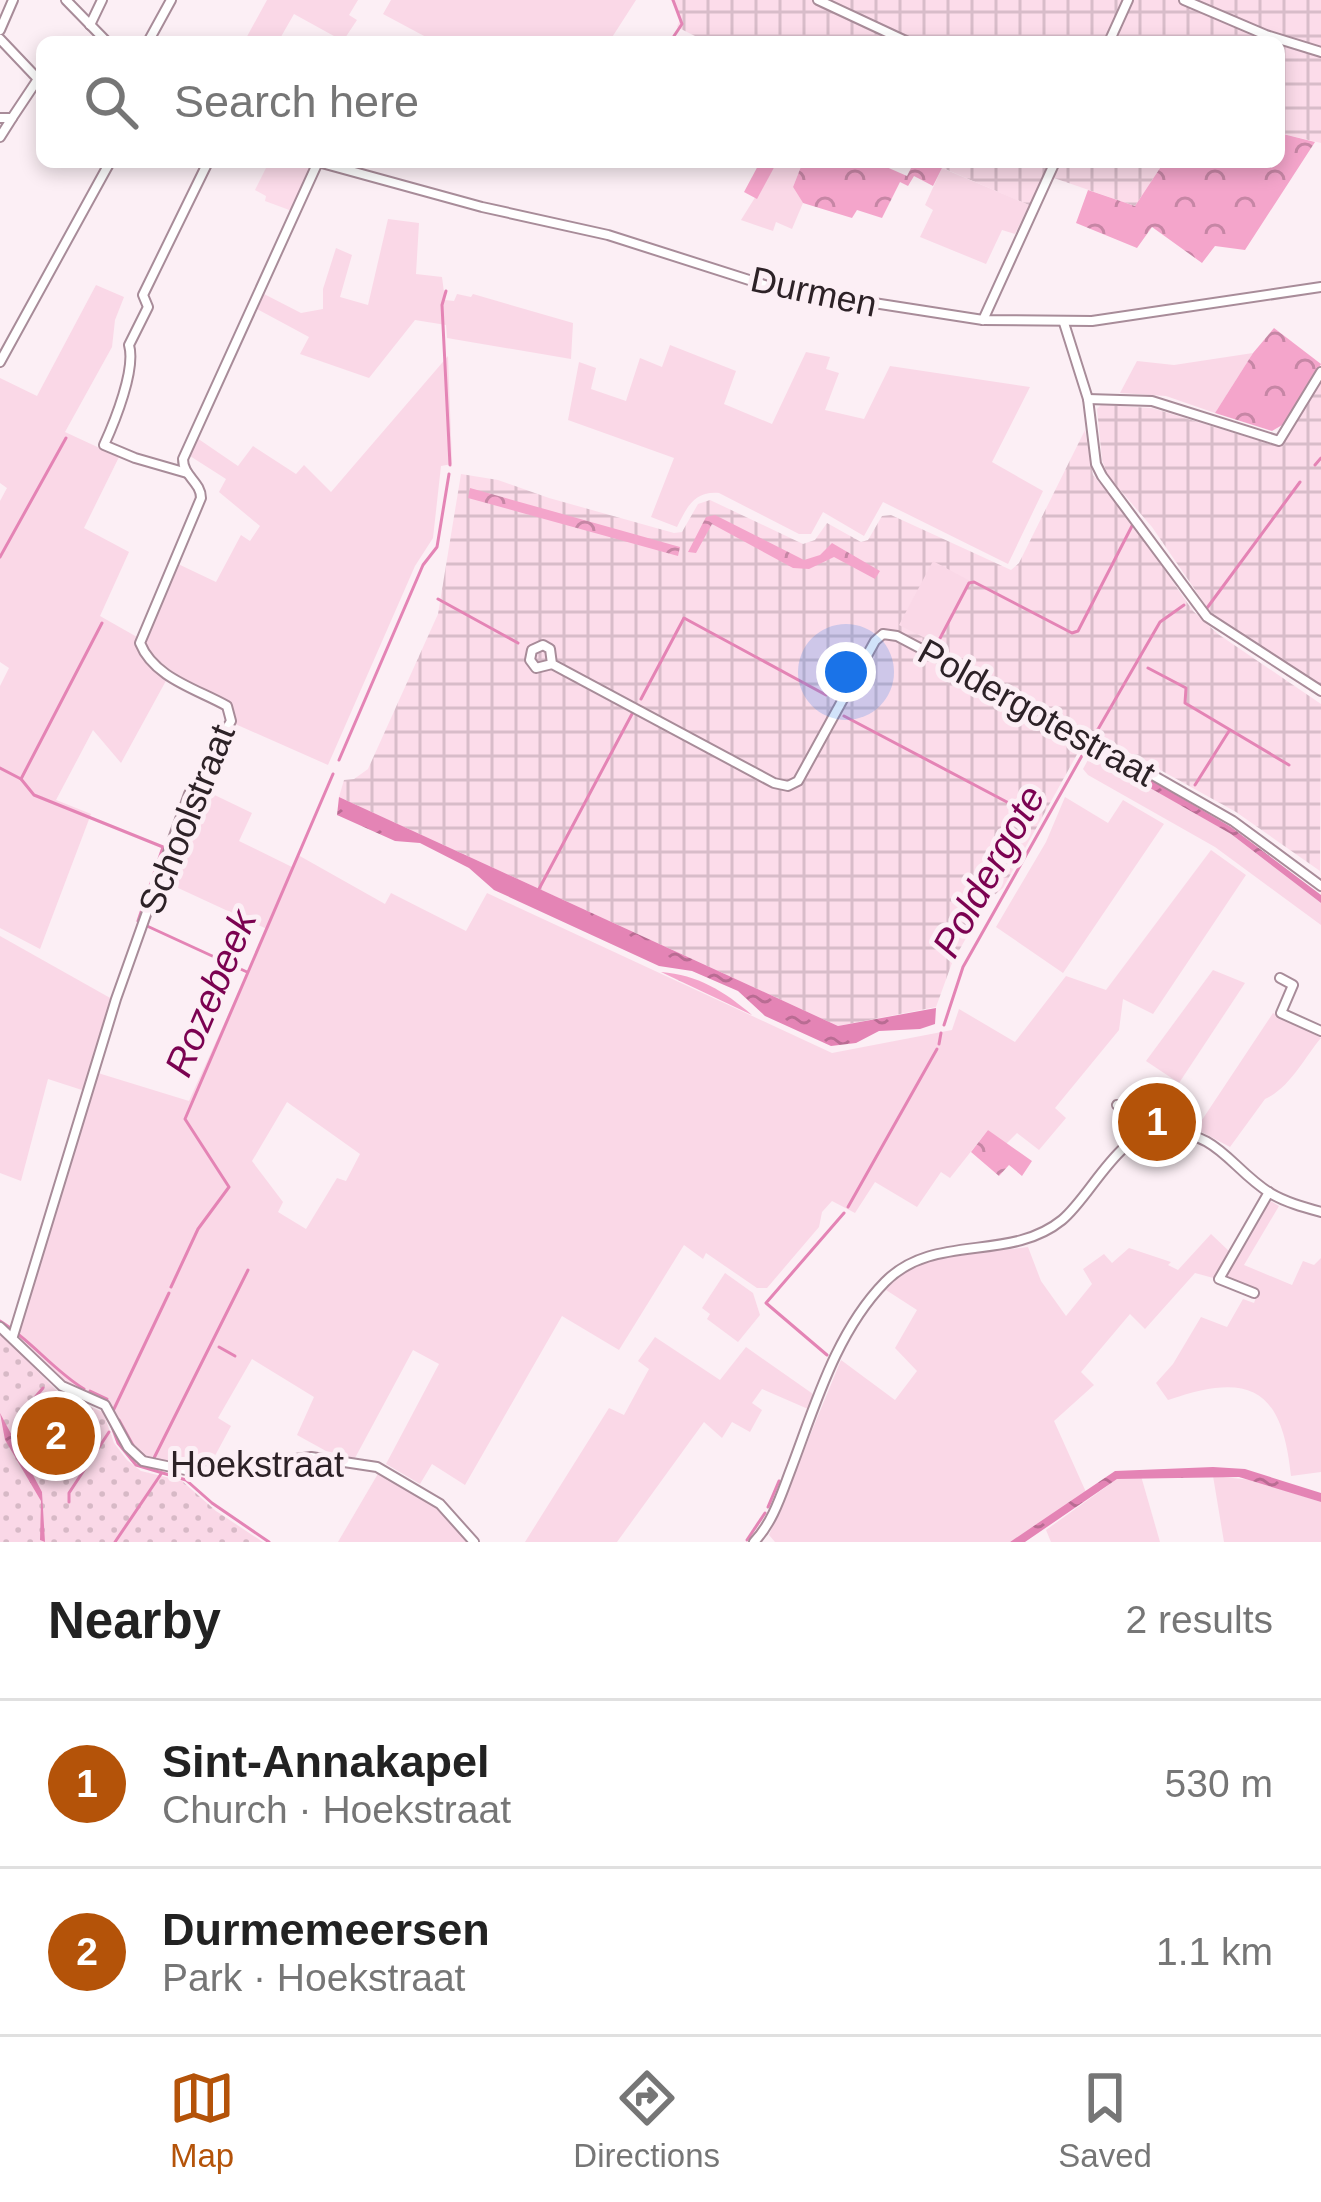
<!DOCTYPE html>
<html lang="en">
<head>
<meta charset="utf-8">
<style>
	body { margin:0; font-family:Helvetica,sans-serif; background:#f6f6f6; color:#222 }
	.you { position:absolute; left:846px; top:672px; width:42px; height:42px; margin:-30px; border:9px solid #fff; border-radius:50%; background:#1a73e8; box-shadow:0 0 0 18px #1a73e833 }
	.badge { display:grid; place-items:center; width:78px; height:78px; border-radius:50%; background:#b45309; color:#fff; font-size:39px; font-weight:700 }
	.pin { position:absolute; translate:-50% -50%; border:6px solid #fff; box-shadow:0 3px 12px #0006 }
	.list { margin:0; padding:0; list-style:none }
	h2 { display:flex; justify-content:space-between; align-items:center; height:156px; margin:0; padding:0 48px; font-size:51px }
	h2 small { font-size:39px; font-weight:400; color:#767676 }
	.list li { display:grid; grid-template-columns:78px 1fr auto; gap:36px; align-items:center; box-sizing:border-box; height:168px; padding:0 48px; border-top:3px solid #e0e0e0 }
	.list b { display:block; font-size:45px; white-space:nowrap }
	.list p { margin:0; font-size:39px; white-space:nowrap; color:#767676 }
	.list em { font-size:39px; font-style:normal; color:#767676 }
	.icon { flex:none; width:66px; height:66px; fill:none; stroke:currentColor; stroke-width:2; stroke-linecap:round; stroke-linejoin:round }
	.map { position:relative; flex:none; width:1321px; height:1542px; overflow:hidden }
	.search { position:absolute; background:#fff; box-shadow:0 6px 18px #0003; left:36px; right:36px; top:36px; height:132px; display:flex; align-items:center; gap:30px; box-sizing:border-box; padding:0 42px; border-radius:18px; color:#767676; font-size:45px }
	.sheet { height:492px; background:#fff }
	nav { display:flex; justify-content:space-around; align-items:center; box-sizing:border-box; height:168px; border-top:3px solid #e0e0e0; background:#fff; font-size:33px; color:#767676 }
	nav a { display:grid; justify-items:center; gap:6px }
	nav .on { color:#b45309 }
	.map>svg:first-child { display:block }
</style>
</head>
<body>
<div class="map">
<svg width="1321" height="1542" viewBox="0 0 1321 1542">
	<defs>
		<pattern id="industrial-grid" width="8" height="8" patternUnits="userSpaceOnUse" patternTransform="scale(3)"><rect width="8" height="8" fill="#fcdcea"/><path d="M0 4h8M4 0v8" fill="none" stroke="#d8bcc9"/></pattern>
		<pattern id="forest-crowns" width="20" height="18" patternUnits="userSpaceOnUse" patternTransform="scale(3)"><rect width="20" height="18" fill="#f4a5cb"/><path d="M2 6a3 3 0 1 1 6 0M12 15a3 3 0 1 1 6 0" fill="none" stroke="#c686a5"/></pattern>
		<pattern id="park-dots" width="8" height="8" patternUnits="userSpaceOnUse" patternTransform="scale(3)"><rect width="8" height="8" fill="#fad8e7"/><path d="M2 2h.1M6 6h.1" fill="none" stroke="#d7b9c6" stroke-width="1.8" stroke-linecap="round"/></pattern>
		<pattern id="water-ripples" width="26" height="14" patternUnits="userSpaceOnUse" patternTransform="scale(3)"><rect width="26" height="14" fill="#e484b5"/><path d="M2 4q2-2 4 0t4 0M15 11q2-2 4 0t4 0" fill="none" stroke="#b96c93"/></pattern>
	</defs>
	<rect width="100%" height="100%" fill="#fceff5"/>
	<!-- built -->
	<polygon fill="#fcdcea" points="269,162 299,162 312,166 292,211 265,201 266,196 255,190"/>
	<!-- industrial -->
	<g fill="url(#industrial-grid)">
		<polygon points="671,0 1321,0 1321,143 1279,133 1279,42 707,42 677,27 680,19"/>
		<polygon points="929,162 1164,162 1135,206 1054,178 1038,209"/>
		<polygon points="1321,369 1321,688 1213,616 1152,527 1108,476 1102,460 1097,409 1101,405 1152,408 1270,444"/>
		<polygon points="1085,430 1093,475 1133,524 1193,611 1218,634 1321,704 1320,871 1236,812 1090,731 1003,888 987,901 952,963 936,1007 838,1026 339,797 344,780 354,779 368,769 438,614 461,474 498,480 549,498 674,533 682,532 698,504 710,500 803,544 815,540 827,523 861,542 868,540 882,516 891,515 1011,570 1019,563"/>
	</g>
	<!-- green -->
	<g fill="#fad8e7" fill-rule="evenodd">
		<polygon points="267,0 358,0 349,15 357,20 343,41 294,14 278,42 244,42"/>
		<polygon points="391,0 636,0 609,42 515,42 513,39 511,42 425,42 426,37 383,14"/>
		<polygon points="777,162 802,164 793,187 803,203 792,229 776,222 773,231 741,220"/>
		<polygon points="942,168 1029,205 1015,234 1002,230 986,264 920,237 933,210 925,205"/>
		<polygon points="388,219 419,223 416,274 442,277 445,300 454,301 457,294 471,297 473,294 573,323 571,359 447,338 446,325 415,320 369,378 300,354 309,337 257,309 264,294 301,313 323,309 323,289 336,248 352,255 340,297 368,305"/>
		<polygon points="96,285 124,297 115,320 112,347 65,432 119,457 84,528 129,552 100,616 137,637 141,654 168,677 121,763 93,730 56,800 91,814 40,949 0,928 0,686 9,668 0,662 0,501 7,488 0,483 0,378 37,396"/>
		<path d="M670 345 736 371 724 404 772 424 806 352 830 357 826 369 839 373 825 410 864 419 890 366 1030 387 992 462 1043 491 1008 564 883 502 864 536 823 512 811 534H799L719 493C694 491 687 507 677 527L651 517 674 458 568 420 579 362 596 368 591 389 626 401 640 358 662 367Z"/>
		<polygon points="1253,353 1215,413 1166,396 1120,393 1137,361 1174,365"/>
		<polygon points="448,356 452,464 441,466 433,538 415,566 328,765 233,723 229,701 191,686 150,654 144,644 176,563 216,582 241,535 250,541 260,526 219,492 226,479 190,456 197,438 238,466 253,446 296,474 304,465 331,492"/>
		<polygon points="933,561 970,581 937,644 899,625"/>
		<polygon points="1095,747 1112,757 1108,763 1231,834 1321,903 1321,925 1215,847 1088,775 1083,769"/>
		<path d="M200 788 252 813 239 841 292 867 298 855 385 904 391 893 466 931 487 893 832 1053 952 1030 959 1009 1015 1042 1066 976 1106 990 1211 850 1246 875 1153 1014 1123 999 1119 1030 1055 1108 1066 1118 1039 1150 1017 1133 1006 1144 988 1130 950 1178 941 1172 917 1207 875 1182 855 1213 832 1201 822 1212 819 1227 767 1288H757L706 1253 703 1259 684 1245 619 1350 562 1316 465 1485 432 1464 420 1484 386 1464 439 1364 413 1350 355 1458 326 1451 297 1435 314 1397 252 1359 218 1418 231 1426 210 1465 164 1462 142 1455 134 1448 110 1402 63 1381 18 1335 98 1073 189 1101 267 929 163 881 189 807ZM287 1102 360 1154 346 1181 337 1178 306 1229 278 1212 283 1202 252 1161Z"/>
		<polygon points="1065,797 1108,823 1123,800 1164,824 1063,973 996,927 1046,842"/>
		<polygon points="0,936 112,999 85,1091 48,1079 21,1181 0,1173"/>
		<polygon points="1213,970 1245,983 1179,1083 1146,1061"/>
		<path d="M1273 1013 1321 1038C1304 1058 1290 1088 1265 1099L1230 1147 1196 1129Z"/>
		<path d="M1267 1199 1279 1206 1244 1265 1292 1285 1303 1261 1314 1265 1321 1258V1472L1291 1476C1282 1389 1251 1371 1168 1400L1156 1383 1173 1364 1201 1317 1227 1327 1243 1299 1254 1303 1258 1292 1224 1278Z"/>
		<path d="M1211 1234 1231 1253 1217 1279 1195 1273 1145 1329 1130 1314 1081 1372 1094 1385 1054 1421 1086 1492 1010 1542H775L769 1535 841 1360 895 1400 917 1371 895 1348 917 1310 886 1290C920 1248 980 1254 1028 1247L1041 1281 1066 1316 1092 1284 1083 1269 1104 1254 1112 1263 1129 1248 1171 1262 1168 1265 1178 1270Z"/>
		<polygon points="725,1273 753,1293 760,1315 738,1342 707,1319 710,1314 702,1308"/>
		<polygon points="655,1337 720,1380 746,1347 813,1394 808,1409 762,1389 752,1403 762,1410 750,1432 732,1422 722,1438 704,1422 617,1542 525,1542 609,1408 624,1415 649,1369 638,1361"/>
		<polygon points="379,1472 434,1504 470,1542 338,1542"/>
		<polygon points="1141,1476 1160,1542 1051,1542 1046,1530 1117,1479"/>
		<polygon points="1213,1476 1252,1480 1321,1502 1321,1542 1224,1542"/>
	</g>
	<!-- forest -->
	<g fill="url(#forest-crowns)">
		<polygon points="1279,133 1315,142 1245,250 1215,246 1202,263 1152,227 1137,248 1076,223 1088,190 1135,206 1164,162 1279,162"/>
		<polygon points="760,162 777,162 757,199 744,192"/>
		<polygon points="799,162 875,162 907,176 914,162 942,168 933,186 914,176 908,186 900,182 882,218 857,210 852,218 803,203 793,187 802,164"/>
		<polygon points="1274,328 1321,364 1289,421 1272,431 1215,413 1253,353"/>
		<polygon points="470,488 680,547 678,556 468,498"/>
		<polygon points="715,515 804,560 820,555 832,543 880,571 875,579 834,557 809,569 793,568 712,524 696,553 688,552 706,517"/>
		<path d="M661 972C698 975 724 991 752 1015Z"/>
		<polygon points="988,1130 1032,1161 1022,1176 1009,1165 999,1176 971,1152"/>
	</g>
	<!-- park -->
	<polygon fill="url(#park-dots)" points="0,1333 60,1394 103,1412 114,1443 127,1460 141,1471 182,1481 216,1511 263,1542 0,1542"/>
	<!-- water -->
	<g fill="url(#water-ripples)">
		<polygon points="1112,757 1231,827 1321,895 1321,903 1231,834 1108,764"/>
		<polygon points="339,797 838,1026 936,1008 935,1024 920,1029 879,1031 856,1043 831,1046 765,1016 738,991 692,971 659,966 494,890 469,868 420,843 395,841 337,815"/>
		<polygon points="0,1413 42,1492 45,1542 40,1540 41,1501 5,1440"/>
		<polygon points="1213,1467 1245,1469 1321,1493 1321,1502 1239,1477 1117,1479 1025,1542 1010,1542 1115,1471"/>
	</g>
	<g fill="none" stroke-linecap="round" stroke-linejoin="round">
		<!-- stream -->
		<g stroke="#e484b5" stroke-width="3">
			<polyline points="670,42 682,24 673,0"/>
			<polyline points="446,291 442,305 450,465"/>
			<polyline points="1315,465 1321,458"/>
			<polyline points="0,557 66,438"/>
			<polyline points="438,599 518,643"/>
			<polyline points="1207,608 1300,482"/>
			<polyline points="937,644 969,583 974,582 1072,633 1078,631 1133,524"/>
			<polyline points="1148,668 1186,688 1185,703 1289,765"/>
			<polyline points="641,699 684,618 826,695"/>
			<polyline points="844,716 1022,810"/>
			<polyline points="1097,731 1160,622 1184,605"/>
			<polyline points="339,760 423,565 437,547 449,474"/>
			<polyline points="0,768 21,779 34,795 163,847 138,921"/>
			<polyline points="21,779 102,623"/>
			<polyline points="1195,785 1229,731"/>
			<polyline points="539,889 632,714"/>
			<polyline points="147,926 247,972"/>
			<polyline points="944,1025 963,967 1088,745"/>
			<polyline points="939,1044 941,1033"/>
			<polyline points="848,1207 937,1049"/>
			<polyline points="171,1287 198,1229 229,1187 185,1119 333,774"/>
			<path d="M0 1321C31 1340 53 1370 84 1389"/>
			<polyline points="219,1347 235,1356"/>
			<polyline points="827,1355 766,1303 844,1213"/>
			<polyline points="90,1391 107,1399"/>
			<polyline points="32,1401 43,1388"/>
			<polyline points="113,1411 169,1293"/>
			<polyline points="39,1414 54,1396"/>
			<polyline points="108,1416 118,1443 136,1465 186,1480 212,1503 269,1542"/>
			<polyline points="119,1420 135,1449"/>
			<polyline points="44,1429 63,1403"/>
			<polyline points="51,1442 77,1407"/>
			<polyline points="60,1453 90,1415"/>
			<polyline points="153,1460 248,1270"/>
			<polyline points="187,1466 209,1466"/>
			<polyline points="69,1502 69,1493 109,1432"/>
			<polyline points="768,1507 779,1481"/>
			<polyline points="747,1540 765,1513"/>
			<polyline points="115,1542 161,1474"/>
		</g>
		<!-- minor casing -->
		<g stroke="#a88c99" stroke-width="12">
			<g id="minor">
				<polyline points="66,0 107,42"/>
				<polyline points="818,0 908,42"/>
				<polyline points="1184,0 1266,35 1321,52"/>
				<polyline points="90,25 102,0"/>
				<polyline points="0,30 13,0"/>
				<polyline points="0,39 38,79 12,118"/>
				<polyline points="148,42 171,0"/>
				<polyline points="1109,42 1128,0"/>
				<polyline points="0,118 12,118 0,137"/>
				<polyline points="983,320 1055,162"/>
				<polyline points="1064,323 1088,399 1096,464 1102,476 1207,617 1321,691"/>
				<polyline points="0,362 110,162"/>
				<polyline points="1088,399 1152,401 1279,441 1321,372"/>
				<path d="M187 473 135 458 104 445C115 421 136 369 129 345L148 307 143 295 208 162"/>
				<polyline points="552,664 550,649 543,645 532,650 530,660 536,668 552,664 774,783 788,786 798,781 875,641 883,634 897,636 1067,726 1233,821 1321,886"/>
				<polyline points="1280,978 1293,985 1281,1013 1321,1031"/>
				<polyline points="1117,1105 1144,1124 1147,1133"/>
				<polyline points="1254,1293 1219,1279 1269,1192"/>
				<polyline points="0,1327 62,1386 105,1405 128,1447 143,1461 195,1472 311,1457 377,1467 440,1504 474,1542"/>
				<path d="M13 1336 116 999 189 794 231 721 227 706C197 689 154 678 140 643L201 498C201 482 183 476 183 459L318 162 482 207 608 235 771 287 983 320 1092 321 1321 287"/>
				<path d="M754 1542C773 1522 781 1495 791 1469 815 1406 836 1332 885 1282 934 1232 1009 1263 1062 1220 1092 1195 1119 1130 1162 1131 1219 1131 1229 1167 1270 1193 1285 1202 1303 1207 1321 1212"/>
			</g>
		</g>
		<!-- minor -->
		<use href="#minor" stroke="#fff" stroke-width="8"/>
	</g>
	<g text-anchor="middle" stroke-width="10" stroke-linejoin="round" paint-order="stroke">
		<!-- street labels -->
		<g font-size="36" fill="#2d2227" stroke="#fceff5">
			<text transform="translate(814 291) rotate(12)" y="13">Durmen</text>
			<text transform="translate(1037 712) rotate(29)" y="13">Poldergotestraat</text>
			<text transform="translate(186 819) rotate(-68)" y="13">Schoolstraat</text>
			<text x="257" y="1477">Hoekstraat</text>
		</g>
		<!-- water labels -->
		<g font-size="39" font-style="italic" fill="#7b0251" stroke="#fceff5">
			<text transform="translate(988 871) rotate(-61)" y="14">Poldergote</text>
			<text transform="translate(210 993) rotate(-67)" y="14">Rozebeek</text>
		</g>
	</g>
</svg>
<div class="you"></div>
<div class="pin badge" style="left:1157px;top:1122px">1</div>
<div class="pin badge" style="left:56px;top:1436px">2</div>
<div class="search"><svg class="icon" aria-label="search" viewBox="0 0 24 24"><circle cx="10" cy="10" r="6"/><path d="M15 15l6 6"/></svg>Search here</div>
</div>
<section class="sheet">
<h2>Nearby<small>2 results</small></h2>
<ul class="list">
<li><span class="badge">1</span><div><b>Sint-Annakapel</b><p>Church · Hoekstraat</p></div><em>530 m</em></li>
<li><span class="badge">2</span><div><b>Durmemeersen</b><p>Park · Hoekstraat</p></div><em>1.1 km</em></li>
</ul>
</section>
<nav>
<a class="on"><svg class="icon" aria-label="map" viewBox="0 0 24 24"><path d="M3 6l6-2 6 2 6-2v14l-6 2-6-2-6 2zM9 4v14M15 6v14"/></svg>Map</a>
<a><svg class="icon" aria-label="directions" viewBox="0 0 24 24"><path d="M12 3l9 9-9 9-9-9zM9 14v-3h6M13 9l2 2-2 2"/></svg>Directions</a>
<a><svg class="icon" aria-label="saved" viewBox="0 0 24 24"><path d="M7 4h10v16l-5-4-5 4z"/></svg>Saved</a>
</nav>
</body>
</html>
